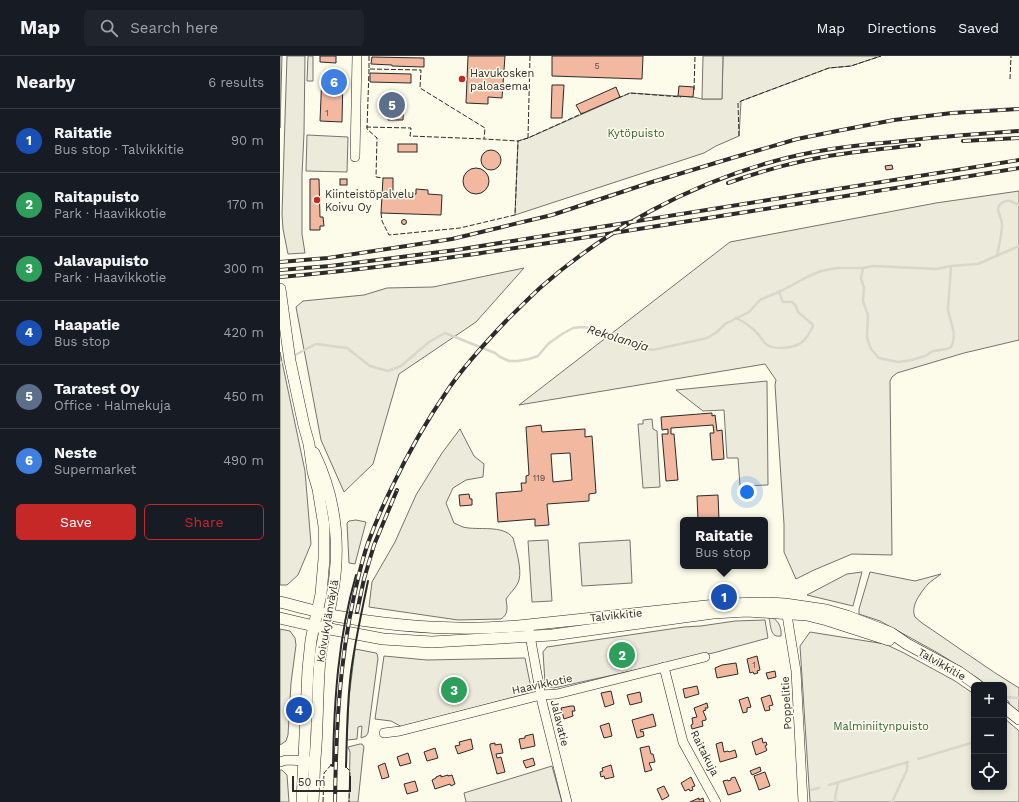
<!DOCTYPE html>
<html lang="en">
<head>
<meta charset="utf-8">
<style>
	body { margin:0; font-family:"Work Sans",sans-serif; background:#20242c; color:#f1f3f6 }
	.controls { position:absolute; right:12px; bottom:12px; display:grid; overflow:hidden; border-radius:6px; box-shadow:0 2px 6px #0003 }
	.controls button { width:36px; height:36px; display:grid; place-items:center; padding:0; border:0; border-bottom:1px solid #363941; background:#171b24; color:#f1f3f6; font:20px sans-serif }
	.scale { position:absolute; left:12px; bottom:10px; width:59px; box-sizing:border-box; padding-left:4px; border:2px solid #2b2b2b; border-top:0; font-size:11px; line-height:14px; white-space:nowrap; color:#2b2b2b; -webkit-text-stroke:3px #fdfbea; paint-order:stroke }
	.you { position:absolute; left:467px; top:436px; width:14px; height:14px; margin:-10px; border:3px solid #fff; border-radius:50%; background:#1a73e8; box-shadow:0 0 0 6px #1a73e833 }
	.badge { display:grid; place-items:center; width:26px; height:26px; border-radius:50%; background:#c62828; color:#fff; font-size:13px; font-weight:700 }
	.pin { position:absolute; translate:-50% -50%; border:2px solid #fff; box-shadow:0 1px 4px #0006 }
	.popup { position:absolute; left:400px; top:461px; width:88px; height:52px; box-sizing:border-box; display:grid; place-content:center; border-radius:6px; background:#171b24; filter:drop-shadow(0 1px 3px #0005); font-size:13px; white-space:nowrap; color:#9ea1a6 }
	.popup b { font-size:15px; color:#f1f3f6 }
	.popup::after { content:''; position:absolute; left:50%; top:100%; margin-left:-8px; border:8px solid transparent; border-top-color:#171b24 }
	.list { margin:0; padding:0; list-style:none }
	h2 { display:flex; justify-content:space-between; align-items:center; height:52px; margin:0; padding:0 16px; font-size:17px }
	h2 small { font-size:13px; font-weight:400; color:#9ea1a6 }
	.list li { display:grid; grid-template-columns:26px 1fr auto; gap:12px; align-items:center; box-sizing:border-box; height:64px; padding:0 16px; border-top:1px solid #363941 }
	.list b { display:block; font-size:15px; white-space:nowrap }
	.list p { margin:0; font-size:13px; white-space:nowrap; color:#9ea1a6 }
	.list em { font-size:13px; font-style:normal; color:#9ea1a6 }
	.actions { display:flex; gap:8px; padding:12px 16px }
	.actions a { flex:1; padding:9px 0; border:1px solid #c62828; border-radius:6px; text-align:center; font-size:14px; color:#c62828 }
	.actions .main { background:#c62828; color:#fff }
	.icon { flex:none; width:22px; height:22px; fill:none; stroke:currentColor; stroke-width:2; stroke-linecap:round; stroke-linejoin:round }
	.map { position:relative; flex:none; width:739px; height:746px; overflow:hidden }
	header { display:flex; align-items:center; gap:24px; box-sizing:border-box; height:56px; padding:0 20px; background:#171b24; border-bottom:1px solid #363941 }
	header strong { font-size:19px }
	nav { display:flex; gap:22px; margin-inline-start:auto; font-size:14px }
	.search { width:280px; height:36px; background:#20242c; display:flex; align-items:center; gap:10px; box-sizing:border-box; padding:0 14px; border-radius:6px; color:#9ea1a6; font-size:15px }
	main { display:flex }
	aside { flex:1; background:#171b24 }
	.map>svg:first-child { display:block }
</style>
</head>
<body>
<header>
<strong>Map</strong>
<div class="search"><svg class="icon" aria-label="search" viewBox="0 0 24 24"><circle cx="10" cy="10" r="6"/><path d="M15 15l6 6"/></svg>Search here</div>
<nav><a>Map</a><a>Directions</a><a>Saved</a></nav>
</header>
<main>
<aside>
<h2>Nearby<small>6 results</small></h2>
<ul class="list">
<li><span class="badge" style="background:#1a4fb4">1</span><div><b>Raitatie</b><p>Bus stop · Talvikkitie</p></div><em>90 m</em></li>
<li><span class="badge" style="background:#2e9e5b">2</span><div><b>Raitapuisto</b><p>Park · Haavikkotie</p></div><em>170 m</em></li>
<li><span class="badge" style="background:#2e9e5b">3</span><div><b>Jalavapuisto</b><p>Park · Haavikkotie</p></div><em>300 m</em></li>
<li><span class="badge" style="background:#1a4fb4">4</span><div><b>Haapatie</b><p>Bus stop</p></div><em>420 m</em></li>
<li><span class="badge" style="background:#5c6f8a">5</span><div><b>Taratest Oy</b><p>Office · Halmekuja</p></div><em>450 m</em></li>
<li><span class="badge" style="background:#3f7fe0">6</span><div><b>Neste</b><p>Supermarket</p></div><em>490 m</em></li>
</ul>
<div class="actions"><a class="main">Save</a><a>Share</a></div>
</aside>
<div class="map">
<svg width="739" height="746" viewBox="0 0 739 746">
	<rect width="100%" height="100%" fill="#fdfbea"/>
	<!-- green -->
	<g fill="#ecebdb" stroke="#74746e">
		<polygon points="0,0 2,0 0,72"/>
		<polygon points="7,0 25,0 24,77 22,119 22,178 25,197 8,198 3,173 2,158"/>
		<polygon points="443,0 601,0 571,10 549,12 461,45 459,80 436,90 424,97 235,159 238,85 248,82 350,37 413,41 422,43 442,43"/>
		<polygon points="739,135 739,284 684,297 617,317 612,321 610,325 612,499 572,498 534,514 516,523 504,496 504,468 495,329 496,324 485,308 239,349 450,186 656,147"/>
		<polygon points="244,212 196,266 119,318 93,408 64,436 41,384 16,251 23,245 84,239 107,232 153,231"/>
		<polygon points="0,296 25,415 31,488 18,519 7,529 0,529"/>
		<polygon points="487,325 488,429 460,430 458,402 447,402 444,354 423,355 396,334"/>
		<path d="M180 373 194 400 204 408 203 421 186 424 173 432 166 447 174 467C177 468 180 470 183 471 198 475 223 468 233 482 236 493 242 513 239 524 237 531 230 537 226 543 227 551 229 558 221 563L178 564 89 551 92 526 115 486 136 439 162 397Z"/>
		<polygon points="76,464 86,466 75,508 69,507 67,467 69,465"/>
		<polygon points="582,516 573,550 527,539 567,518"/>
		<path d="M590 516 635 525 661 518C656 522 651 525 648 528 641 536 630 550 635 561 637 563 640 565 642 567 675 589 706 612 739 632V657L729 649V646L724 642V629H707L696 621 658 597 600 565 579 558V553Z"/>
		<path d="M489 561C498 562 502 572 501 580 490 582 491 570 489 562Z"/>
		<polygon points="485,564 488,582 433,597 274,632 269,631 265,627 263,596 267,591 404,571 421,570 455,565"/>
		<polygon points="0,573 10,575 15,582 16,589 11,627 8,679 6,685 0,689"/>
		<polygon points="530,576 605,588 624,597 675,625 694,638 694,731 724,731 724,662 739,675 739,746 530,746 520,590"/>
		<polygon points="75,593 96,597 97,598 98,602 88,677 86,680 81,682 82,670 78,671 77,683 67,684 69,642"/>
		<polygon points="104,600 147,604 245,602 251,632 246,638 122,671 111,665 95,663"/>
		<polygon points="80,688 82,688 84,691 83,698 78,746 69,746 70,696 68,691"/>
		<polygon points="272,710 282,746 186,746 184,737"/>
		<polygon points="0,714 2,714 7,719 9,746 0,746"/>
	</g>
	<!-- parking -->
	<g fill="#eceadb" stroke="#74746e">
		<polygon points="28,0 33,0 33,25 27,25"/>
		<polygon points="423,0 443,0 442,43 422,43"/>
		<polygon points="27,79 68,81 67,116 26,115"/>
		<polygon points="372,363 373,373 377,375 380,431 363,432 358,368 363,368 363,364"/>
		<polygon points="268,484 272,545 252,546 248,485"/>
		<polygon points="350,484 352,527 302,530 299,487"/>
	</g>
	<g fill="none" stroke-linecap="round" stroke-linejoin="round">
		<!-- stream -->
		<g stroke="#d8d7c9" stroke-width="2.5">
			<path d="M717 200C719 190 721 181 722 171 723 164 718 158 718 153 719 147 726 144 730 145 733 146 736 148 739 149"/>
			<polyline points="583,212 581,223 584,231 583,245 588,259 587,280 588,285 591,293 599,302 618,306 632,304 645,300 653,295 667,293 671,291 673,287 674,277 668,254 671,210"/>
			<path d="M456 262C464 266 471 270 477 277 481 281 483 287 489 290 493 292 498 292 502 292 519 291 526 286 533 270L532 268 518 256 516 250 512 246H503L499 236"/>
			<polyline points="13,300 36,288 67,292 90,310 108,315 121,310 149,286 165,277 215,297 220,301 229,305 238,305 249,303 258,300 268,288 282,278 293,272 301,271 311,272 359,291 373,294 427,282 437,276 445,268 469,256 480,244 503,234 529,220 541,215 557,212 583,212 593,210 656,213 671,210 698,208 739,190"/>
			<polyline points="0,307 7,304"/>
			<polyline points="726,642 728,641 739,642"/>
			<polyline points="638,703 694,686"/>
			<polyline points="549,729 628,706"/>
			<polyline points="531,734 539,732"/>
			<polyline points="556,746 555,742 558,727"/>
			<polyline points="612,746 627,714 627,706"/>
		</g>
	</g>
	<!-- building -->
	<g fill="#f2b8a0" stroke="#2b2b2b" fill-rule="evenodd">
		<polygon points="40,0 56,0 56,7 40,6"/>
		<polygon points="188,0 225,0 222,42 208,41 208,48 186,47"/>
		<polygon points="272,0 363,0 362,23 272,20"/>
		<polygon points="92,1 144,2 144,11 112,10 112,9 91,8"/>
		<polygon points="90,17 131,18 131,27 90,26"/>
		<polygon points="42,18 63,19 62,66 40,65"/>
		<polygon points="272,29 284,29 282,62 271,62"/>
		<polygon points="399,30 414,31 413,41 398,40"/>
		<polygon points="336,31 340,41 301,58 296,49"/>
		<polygon points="108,42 124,43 123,64 108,64"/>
		<rect x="118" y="88" width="19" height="8"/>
		<circle cx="211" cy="104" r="10"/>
		<polygon points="612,109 613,113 606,114 605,110"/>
		<circle cx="196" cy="125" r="13"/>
		<polygon points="103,122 113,122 113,137 136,138 136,133 148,134 148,138 162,139 161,159 101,157"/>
		<polygon points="30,123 39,123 40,161 43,161 44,170 40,170 40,174 30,174"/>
		<rect x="60" y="123" width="7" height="6"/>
		<circle cx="124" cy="166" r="2.5"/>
		<polygon points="432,357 432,360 435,359 437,375 442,374 444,403 432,404 430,377 434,377 433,369 391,372 391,378 394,378 398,424 386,425 382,378 388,378 388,373 382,374 381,361"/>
		<path d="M261 369 262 376 305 373V381L312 380 316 437 309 438V445L267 448 269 469 255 470V463L218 466 216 437 242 435 241 427H246V420L249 419 246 371ZM290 397 292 424 273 426 271 398Z"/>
		<polygon points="189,438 190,443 192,443 192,449 180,450 179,439"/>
		<polygon points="438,439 439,464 418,464 417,440"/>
		<polygon points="477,600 480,614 477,615 478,617 474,618 473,616 470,617 467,603"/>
		<polygon points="456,607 458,618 437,622 435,612 442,609"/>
		<polygon points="495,615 496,621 488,623 486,617"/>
		<polygon points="417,630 419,638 405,642 403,633"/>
		<polygon points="331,635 334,648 325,651 321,637"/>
		<polygon points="360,636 362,646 350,649 347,639"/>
		<polygon points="490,639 493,649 489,650 490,654 485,655 481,642"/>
		<polygon points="468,641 471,651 467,652 467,656 463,657 459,644"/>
		<polygon points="427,647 428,652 425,652 426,654 423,655 426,662 426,664 422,665 423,670 412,673 411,669 413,668 412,662 417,661 414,652"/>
		<polygon points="291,650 294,650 295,655 292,655 293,660 284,663 281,652"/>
		<polygon points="373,658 376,670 360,674 361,676 363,675 364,680 357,682 352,664"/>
		<polygon points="329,667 332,680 324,682 320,670"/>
		<polygon points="253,678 255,690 241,693 239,683 245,682 245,680"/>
		<polygon points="482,682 483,687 486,686 487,689 485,690 487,694 486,695 476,699 472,686"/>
		<polygon points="191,683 193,693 178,698 175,690 180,689 179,686"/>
		<polygon points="442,686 444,696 448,695 449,696 455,694 457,701 440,706 436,688"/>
		<polygon points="215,687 215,689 221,688 223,697 216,698 217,702 221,701 225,716 217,718 210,691 210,688"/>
		<polygon points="369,690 371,698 373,698 375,706 369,707 372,714 365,716 360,692"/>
		<polygon points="155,692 158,702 147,705 144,696"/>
		<polygon points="128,697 131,707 120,710 117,701"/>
		<polygon points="253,702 255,709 246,712 243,705"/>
		<polygon points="105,707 109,721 102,723 98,710"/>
		<polygon points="331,709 334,721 325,723 324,720 321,721 320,716 323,715 322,712"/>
		<polygon points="480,711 481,715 472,719 470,715"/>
		<polygon points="485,716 490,730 479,734 474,720"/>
		<polygon points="161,719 161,721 168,719 168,720 172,719 175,728 171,730 170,728 155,733 152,724 156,722 156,721"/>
		<polygon points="411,721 415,730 412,731 413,734 410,735 409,733 405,735 401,727"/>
		<polygon points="455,721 461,735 448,739 443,725 448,724 448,725 451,724 451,722"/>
		<polygon points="135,725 138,735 127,738 124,728"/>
		<polygon points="384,730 389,740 382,744 377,733"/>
		<polygon points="419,742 419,744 423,742 424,746 410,746"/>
	</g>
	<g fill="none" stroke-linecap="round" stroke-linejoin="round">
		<!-- minor casing -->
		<g stroke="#2b2b2b" stroke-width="10">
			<g id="minor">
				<polyline points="75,101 77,0"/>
				<polyline points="506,553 516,615 523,746"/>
				<polyline points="249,574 262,646 287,746"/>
				<polyline points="384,611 403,686 436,746"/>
				<polyline points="104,677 120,675 261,639 277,638 425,601"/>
				<polyline points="0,706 6,704 29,705"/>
			</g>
		</g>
		<!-- major casing -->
		<g stroke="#2b2b2b" stroke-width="12">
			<g id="major">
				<polyline points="0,233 10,305 24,370 29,388 33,416 38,433 44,470 44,503 41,538 31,584 28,613 22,746"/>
				<path d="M0 546C17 550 34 555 50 559 116 571 182 576 248 569L445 548 488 547 505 548 546 554 567 560 611 577 627 588 679 616 697 629"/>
				<polyline points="0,562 34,570 103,583 152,586 272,579 433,557 467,555 527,559 547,564 609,584"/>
				<polyline points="724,651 739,663"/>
				<path d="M33 746C34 732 34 717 35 703 36 691 37 679 37 667 38 645 38 624 40 603 42 582 49 561 52 540 61 491 56 442 34 397"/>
			</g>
		</g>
		<!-- minor -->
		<use href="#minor" stroke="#fdfbea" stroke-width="9"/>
		<!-- major -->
		<use href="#major" stroke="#fdfbea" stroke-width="11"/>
		<!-- rail casing -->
		<g stroke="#2b2b2b" stroke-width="4">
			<g id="rail">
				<polyline points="683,85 739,82"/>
				<path d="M448 127C487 113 528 102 569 97 593 94 616 91 639 89"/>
				<polyline points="0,206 48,202 172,183 272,159 369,127 452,102 517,83 562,74 614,64 672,57 739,53"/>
				<polyline points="0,214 50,210 176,194 739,104"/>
				<path d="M0 221C116 211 231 193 346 175 477 154 608 134 739 112"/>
				<polyline points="77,556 84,523 94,489 117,434"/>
				<path d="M55 746C56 675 59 609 74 540 78 522 82 504 88 487 95 468 103 449 112 431 128 397 147 364 169 332 186 308 206 286 226 265 237 254 249 242 261 231 327 173 410 128 495 105 534 94 574 89 614 86 655 81 697 78 739 75"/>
			</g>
		</g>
		<!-- rail -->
		<use href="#rail" stroke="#fdfbea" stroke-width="2.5" stroke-dasharray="8" stroke-linecap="butt"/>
		<!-- fence -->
		<g stroke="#2b2b2b" stroke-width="1" stroke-dasharray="5 2" stroke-linecap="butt">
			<polyline points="89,0 89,13 141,14 140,32 205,72 204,83 238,85 248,82"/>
			<polyline points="250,0 248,82 303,57"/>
			<polyline points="89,13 87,73 97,82 96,121 103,122"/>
			<polyline points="730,23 731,0"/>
			<polyline points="414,34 415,0"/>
			<polyline points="338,42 350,37 401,41"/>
			<polyline points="86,71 131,72 130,80 204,83"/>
			<polyline points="459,80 458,47 461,45 549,12 571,10 601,0"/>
			<polyline points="101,157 102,165 109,179 180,172 235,159 238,85"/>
			<polyline points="66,711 70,715 69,746"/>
			<polyline points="43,746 44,717 51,709"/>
		</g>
		<!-- wall -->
		<g stroke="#2b2b2b" stroke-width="2">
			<path d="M51 709 53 710C54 645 58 582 76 519"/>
			<path d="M66 711C67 679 67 647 71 616 75 585 82 555 88 525"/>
		</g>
	</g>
	<!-- markers -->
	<g fill="#c62828" stroke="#fdfbea" stroke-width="1.5">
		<circle cx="182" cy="23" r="4"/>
		<circle cx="37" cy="144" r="4"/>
	</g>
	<g text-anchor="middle" stroke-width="3" stroke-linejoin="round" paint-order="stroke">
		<!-- number labels -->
		<g font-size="9" fill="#5d4e48">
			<text x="317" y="13">5</text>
			<text x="47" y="60">1</text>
			<text x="259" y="425">119</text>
			<text x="474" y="612">1</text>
		</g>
		<!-- poi labels -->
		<g font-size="11" fill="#2b2b2b" stroke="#fdfbea" text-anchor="start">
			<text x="190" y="21">Havukosken<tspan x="190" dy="13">paloasema</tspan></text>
			<text x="45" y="142">Kiinteistöpalvelu<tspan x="45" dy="13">Koivu Oy</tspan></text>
		</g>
		<!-- park labels -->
		<g font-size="11" fill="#34623c" stroke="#fdfbea">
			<text x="356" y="81">Kytöpuisto</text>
			<text x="601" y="674">Malminiitynpuisto</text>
		</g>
		<!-- street labels -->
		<g font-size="11" fill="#2b2b2b" stroke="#fdfbea">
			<text transform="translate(336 559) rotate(-6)" y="4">Talvikkitie</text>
			<text transform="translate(47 565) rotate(-80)" y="4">Koivukylänväylä</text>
			<text transform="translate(662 608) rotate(30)" y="4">Talvikkitie</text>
			<text transform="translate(262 628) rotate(-12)" y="4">Haavikkotie</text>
			<text transform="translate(506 647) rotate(-93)" y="4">Poppelitie</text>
			<text transform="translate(280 667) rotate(76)" y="4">Jalavatie</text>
			<text transform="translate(425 697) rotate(63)" y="4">Raitakuja</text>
		</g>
		<!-- water labels -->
		<g font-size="12" font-style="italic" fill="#2b2b2b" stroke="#fdfbea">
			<text transform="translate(338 282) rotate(17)" y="4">Rekolanoja</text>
		</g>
	</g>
</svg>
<div class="controls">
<button>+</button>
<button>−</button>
<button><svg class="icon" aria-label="locate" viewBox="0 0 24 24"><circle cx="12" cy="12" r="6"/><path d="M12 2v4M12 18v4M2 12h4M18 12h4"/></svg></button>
</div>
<div class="scale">50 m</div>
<div class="you"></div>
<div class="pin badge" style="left:444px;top:541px;background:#1a4fb4">1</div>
<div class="popup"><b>Raitatie</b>Bus stop</div>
<div class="pin badge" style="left:342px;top:599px;background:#2e9e5b">2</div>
<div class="pin badge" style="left:174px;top:634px;background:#2e9e5b">3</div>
<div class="pin badge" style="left:19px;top:654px;background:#1a4fb4">4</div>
<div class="pin badge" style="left:112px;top:49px;background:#5c6f8a">5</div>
<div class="pin badge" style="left:54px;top:26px;background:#3f7fe0">6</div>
</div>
</main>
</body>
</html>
